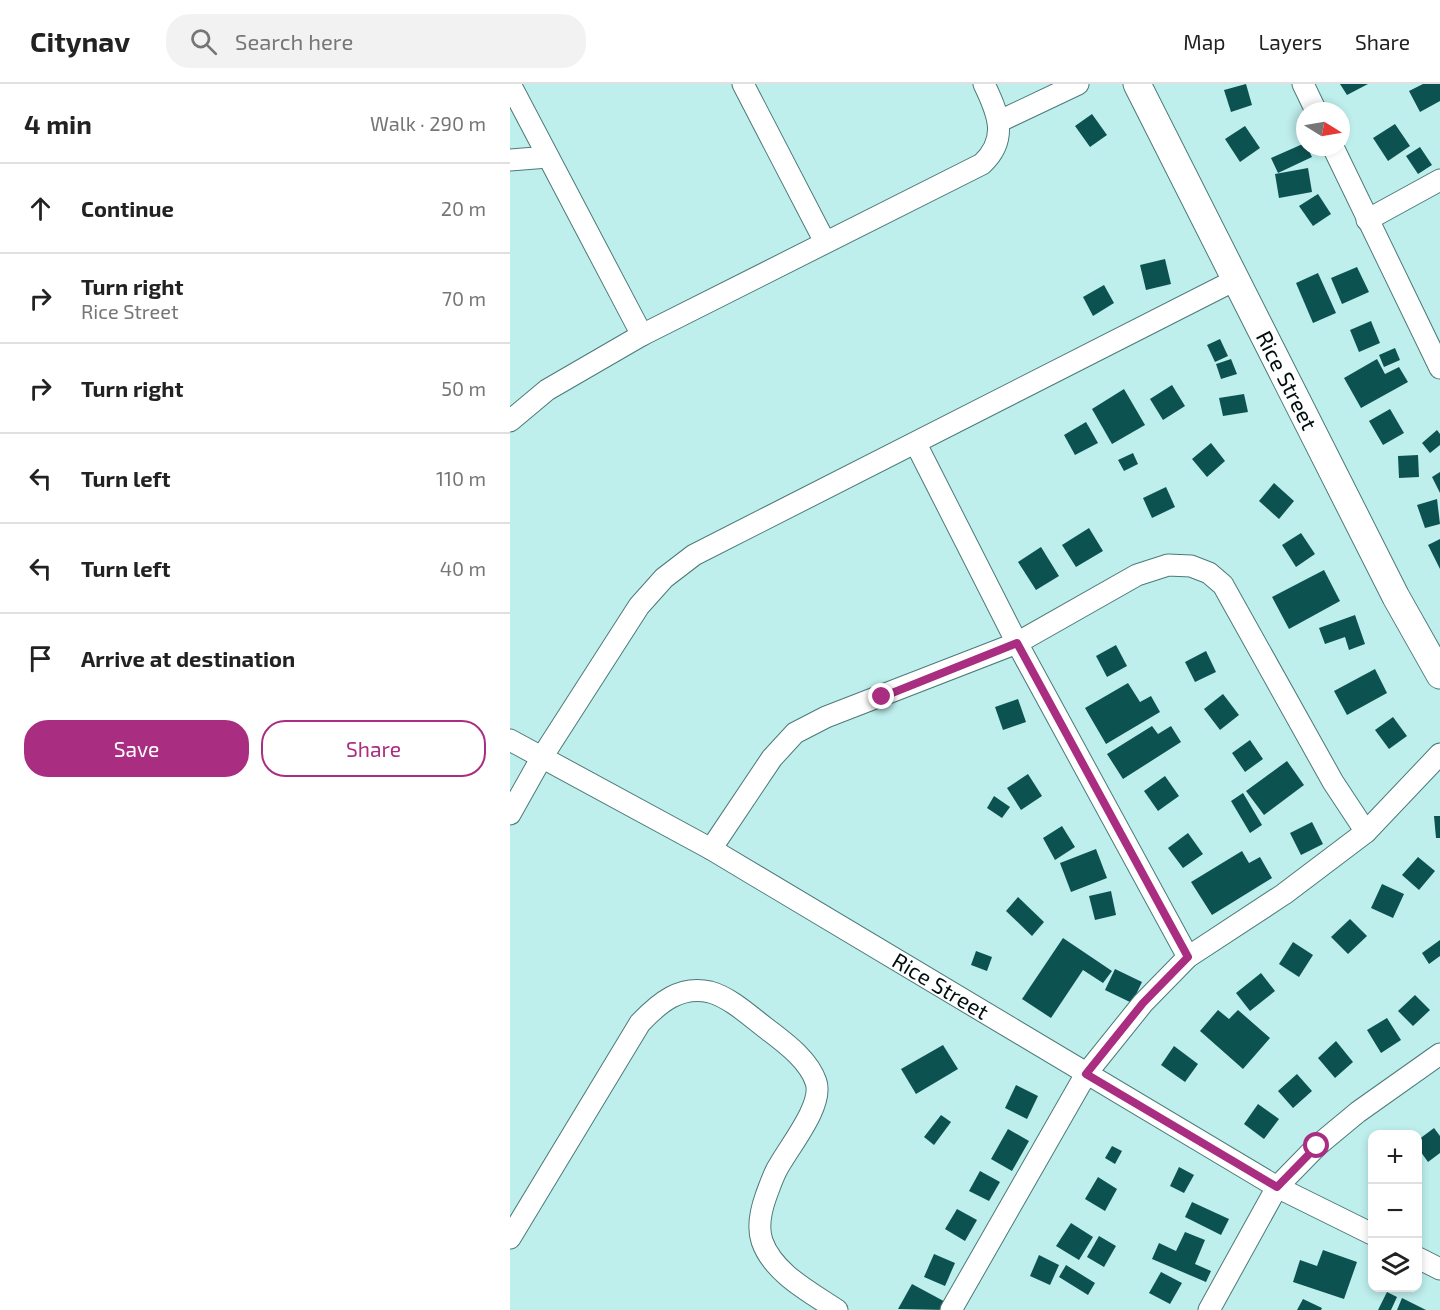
<!DOCTYPE html>
<html lang="en">
<head>
<meta charset="utf-8">
<style>
	body { margin:0; font-family:"Exo 2",sans-serif; background:#f2f2f2; color:#222 }
	.controls { position:absolute; right:18px; bottom:18px; display:grid; overflow:hidden; border-radius:12px; box-shadow:0 3px 9px #0003 }
	.controls button { width:54px; height:54px; display:grid; place-items:center; padding:0; border:0; border-bottom:2px solid #e0e0e0; background:#fff; color:#222; font:30px sans-serif }
	.compass { position:absolute; left:786px; top:18px; width:54px; height:54px; border-radius:50%; background:#fff; box-shadow:0 3px 9px #0003; rotate:101deg }
	.stop { position:absolute; width:18px; height:18px; margin:-14px; border:4px solid #a92e81; border-radius:50%; background:#fff }
	.stop.end { background:#a92e81; border-color:#fff; box-shadow:0 2px 6px #0008 }
	.list { margin:0; padding:0; list-style:none }
	h2 { display:flex; justify-content:space-between; align-items:center; height:78px; margin:0; padding:0 24px; font-size:26px }
	h2 small { font-size:20px; font-weight:400; color:#767676 }
	.list li { display:grid; grid-template-columns:39px 1fr auto; gap:18px; align-items:center; box-sizing:border-box; height:90px; padding:0 24px; border-top:2px solid #e0e0e0 }
	.list b { display:block; font-size:22px; white-space:nowrap }
	.list p { margin:0; font-size:20px; white-space:nowrap; color:#767676 }
	.list em { font-size:20px; font-style:normal; color:#767676 }
	.actions { display:flex; gap:12px; padding:18px 24px }
	.actions a { flex:1; padding:14px 0; border:2px solid #a92e81; border-radius:24px; text-align:center; font-size:21px; color:#a92e81 }
	.actions .main { background:#a92e81; color:#fff }
	.icon { flex:none; width:33px; height:33px; fill:none; stroke:currentColor; stroke-width:2; stroke-linecap:round; stroke-linejoin:round }
	.map { position:relative; flex:none; width:930px; height:1226px; overflow:hidden }
	header { display:flex; align-items:center; gap:36px; box-sizing:border-box; height:84px; padding:0 30px; background:#fff; border-bottom:2px solid #e0e0e0 }
	header strong { font-size:28px }
	nav { display:flex; gap:33px; margin-inline-start:auto; font-size:21px }
	.search { width:420px; height:54px; background:#f2f2f2; display:flex; align-items:center; gap:15px; box-sizing:border-box; padding:0 21px; border-radius:24px; color:#767676; font-size:22px }
	main { display:flex }
	aside { flex:1; background:#fff }
	.map>svg:first-child { display:block }
</style>
</head>
<body>
<header>
<strong>Citynav</strong>
<div class="search"><svg class="icon" aria-label="search" viewBox="0 0 24 24"><circle cx="10" cy="10" r="6"/><path d="M15 15l6 6"/></svg>Search here</div>
<nav><a>Map</a><a>Layers</a><a>Share</a></nav>
</header>
<main>
<aside>
<h2>4 min<small>Walk · 290 m</small></h2>
<ul class="list">
<li><svg class="icon" aria-label="ahead" viewBox="0 0 24 24"><path d="M12 20V5M6 11l6-6 6 6"/></svg><div><b>Continue</b></div><em>20 m</em></li>
<li><svg class="icon" aria-label="right" viewBox="0 0 24 24"><path d="M7 20v-9h11M14 6l5 5-5 5"/></svg><div><b>Turn right</b><p>Rice Street</p></div><em>70 m</em></li>
<li><svg class="icon" aria-label="right" viewBox="0 0 24 24"><path d="M7 20v-9h11M14 6l5 5-5 5"/></svg><div><b>Turn right</b></div><em>50 m</em></li>
<li><svg class="icon" aria-label="left" viewBox="0 0 24 24"><path d="M17 20v-9H6M10 6l-5 5 5 5"/></svg><div><b>Turn left</b></div><em>110 m</em></li>
<li><svg class="icon" aria-label="left" viewBox="0 0 24 24"><path d="M17 20v-9H6M10 6l-5 5 5 5"/></svg><div><b>Turn left</b></div><em>40 m</em></li>
<li><svg class="icon" aria-label="arrive" viewBox="0 0 24 24"><path d="M6 21V4h12l-3 4 3 4H6"/></svg><div><b>Arrive at destination</b></div></li>
</ul>
<div class="actions"><a class="main">Save</a><a>Share</a></div>
</aside>
<div class="map">
<svg width="930" height="1226" viewBox="0 0 930 1226">
	<rect width="100%" height="100%" fill="#beefed"/>
	<!-- building -->
	<g fill="#0c5251">
		<polygon points="736,0 742,21 721,28 714,6"/>
		<polygon points="830,0 858,0 837,11"/>
		<polygon points="913,0 930,0 930,17 910,28 899,7"/>
		<polygon points="582,30 597,51 580,63 565,42"/>
		<polygon points="885,40 900,62 878,77 863,54"/>
		<polygon points="735,42 750,64 730,78 715,55"/>
		<polygon points="795,59 802,73 768,89 761,74"/>
		<polygon points="910,63 922,81 908,90 896,72"/>
		<polygon points="798,84 802,108 769,114 765,90"/>
		<polygon points="808,110 821,130 803,142 789,122"/>
		<polygon points="655,175 661,200 636,206 630,181"/>
		<polygon points="847,183 859,208 832,220 821,194"/>
		<polygon points="808,189 826,229 803,239 786,199"/>
		<polygon points="594,201 604,219 583,232 573,213"/>
		<polygon points="861,237 870,259 849,268 840,246"/>
		<polygon points="710,255 718,272 705,278 697,261"/>
		<polygon points="885,264 890,276 874,283 869,271"/>
		<polygon points="721,275 727,290 711,295 706,280"/>
		<polygon points="867,275 875,290 889,283 898,298 851,324 834,294"/>
		<polygon points="662,301 675,322 653,336 640,315"/>
		<polygon points="614,305 635,341 602,360 582,325"/>
		<polygon points="734,310 738,328 713,332 709,314"/>
		<polygon points="880,325 894,349 873,361 859,337"/>
		<polygon points="576,338 588,359 565,371 554,351"/>
		<polygon points="927,346 930,350 930,361 920,369 912,359"/>
		<polygon points="701,359 715,377 697,393 682,375"/>
		<polygon points="623,369 628,380 614,387 608,376"/>
		<polygon points="908,371 909,393 889,394 888,372"/>
		<polygon points="930,388 930,409 922,393"/>
		<polygon points="764,399 784,417 769,435 749,417"/>
		<polygon points="656,403 665,423 642,434 633,414"/>
		<polygon points="927,415 930,440 915,444 907,421"/>
		<polygon points="579,444 593,467 566,483 552,461"/>
		<polygon points="791,449 805,470 786,483 772,461"/>
		<polygon points="930,455 930,485 918,461"/>
		<polygon points="531,463 549,492 526,506 508,478"/>
		<polygon points="814,486 830,517 779,545 762,513"/>
		<polygon points="845,531 855,560 839,566 835,553 815,560 809,544"/>
		<polygon points="606,561 617,582 597,593 586,572"/>
		<polygon points="696,567 706,588 685,598 675,578"/>
		<polygon points="865,585 877,609 837,631 824,607"/>
		<polygon points="618,599 630,618 641,612 650,628 596,660 575,624"/>
		<polygon points="713,610 729,631 710,646 694,625"/>
		<polygon points="508,615 516,638 493,646 485,623"/>
		<polygon points="883,633 897,652 879,665 865,646"/>
		<polygon points="642,642 648,650 661,642 671,658 613,695 597,670"/>
		<polygon points="740,656 753,675 735,688 722,669"/>
		<polygon points="777,677 794,701 754,731 736,707"/>
		<polygon points="518,690 532,712 511,726 497,704"/>
		<polygon points="655,692 669,712 648,727 634,707"/>
		<polygon points="733,709 752,741 740,749 721,717"/>
		<polygon points="484,712 500,723 492,734 477,724"/>
		<polygon points="924,732 930,732 930,754 926,754"/>
		<polygon points="802,738 813,760 791,771 780,749"/>
		<polygon points="552,742 565,763 545,776 533,754"/>
		<polygon points="678,749 693,770 673,784 658,764"/>
		<polygon points="586,765 597,794 561,808 550,779"/>
		<polygon points="732,767 739,779 750,773 762,794 702,831 681,798"/>
		<polygon points="908,773 925,787 909,806 892,791"/>
		<polygon points="872,800 894,810 883,834 861,824"/>
		<polygon points="601,807 606,831 585,836 579,812"/>
		<polygon points="508,813 534,838 522,852 496,827"/>
		<polygon points="840,835 857,852 838,870 821,853"/>
		<polygon points="553,854 602,887 593,899 573,886 541,934 512,915"/>
		<polygon points="930,856 930,872 919,880 912,869"/>
		<polygon points="783,858 803,871 789,893 769,880"/>
		<polygon points="466,867 482,873 477,887 461,881"/>
		<polygon points="605,885 632,898 622,919 595,906"/>
		<polygon points="751,889 765,907 740,927 726,909"/>
		<polygon points="905,911 920,926 903,942 888,927"/>
		<polygon points="708,926 719,935 728,926 760,954 733,985 690,947"/>
		<polygon points="877,934 891,956 871,969 857,946"/>
		<polygon points="826,957 843,978 825,994 808,974"/>
		<polygon points="433,961 448,985 406,1010 391,985"/>
		<polygon points="664,962 688,980 675,998 651,981"/>
		<polygon points="787,990 802,1007 783,1024 768,1007"/>
		<polygon points="506,1001 528,1012 517,1035 495,1024"/>
		<polygon points="748,1020 769,1035 754,1055 734,1040"/>
		<polygon points="431,1031 441,1038 424,1061 414,1053"/>
		<polygon points="924,1044 930,1052 930,1069 918,1078 908,1064 908,1056"/>
		<polygon points="498,1045 519,1057 502,1087 481,1075"/>
		<polygon points="602,1062 612,1067 605,1080 595,1074"/>
		<polygon points="669,1083 684,1091 674,1109 660,1102"/>
		<polygon points="470,1087 490,1098 479,1117 459,1107"/>
		<polygon points="588,1093 607,1105 595,1127 575,1115"/>
		<polygon points="682,1118 719,1135 711,1151 675,1133"/>
		<polygon points="447,1125 467,1136 455,1157 435,1145"/>
		<polygon points="561,1139 583,1153 569,1176 546,1162"/>
		<polygon points="675,1148 695,1156 685,1180 701,1187 696,1198 642,1175 649,1159 666,1167"/>
		<polygon points="589,1152 606,1162 594,1183 577,1173"/>
		<polygon points="813,1166 847,1178 834,1215 783,1198 790,1176 807,1182"/>
		<polygon points="424,1170 445,1179 435,1202 414,1193"/>
		<polygon points="529,1171 549,1181 540,1201 520,1192"/>
		<polygon points="556,1181 585,1199 578,1211 549,1193"/>
		<polygon points="651,1188 672,1199 660,1220 639,1209"/>
		<polygon points="402,1200 441,1221 438,1226 388,1225"/>
		<polygon points="877,1208 887,1213 881,1226 868,1226"/>
		<polygon points="892,1214 916,1226 887,1226"/>
		<polygon points="793,1215 812,1224 811,1226 787,1226"/>
	</g>
	<g fill="none" stroke-linecap="round" stroke-linejoin="round">
		<!-- minor casing -->
		<g stroke="#4c7a78" stroke-width="23">
			<g id="minor">
				<polyline points="0,0 132,251"/>
				<polyline points="233,0 315,158"/>
				<polyline points="793,0 806,27"/>
				<polyline points="490,37 568,0"/>
				<polyline points="823,63 930,284"/>
				<polyline points="0,76 38,73"/>
				<polyline points="857,136 930,96"/>
				<path d="M0 337 37 306 132 251 472 80C499 55 488 29 474 0"/>
				<polyline points="406,360 507,559 678,873"/>
				<path id="s1" d="M0 656 201 765 767 1103 862 1150"/>
				<polyline points="0,730 32,673 129,522 154,494 184,471 727,195"/>
				<polyline points="201,765 262,674 285,649 316,633 507,559 627,491 658,481 681,482 699,489 713,501 823,698 856,748"/>
				<path d="M0 1154 130 939C149 919 170 901 200 908 222 914 243 935 261 948 278 961 299 977 306 998 314 1022 277 1065 266 1087 262 1095 259 1104 256 1112 251 1126 247 1142 252 1157 263 1189 300 1208 327 1226"/>
				<polyline points="908,1174 930,1185"/>
				<polyline points="441,1226 576,990 633,919 678,873 774,810 856,748 930,670"/>
				<polyline points="699,1226 767,1103 807,1062 848,1028 930,970"/>
			</g>
		</g>
		<!-- tertiary casing -->
		<g stroke="#4c7a78" stroke-width="29">
			<g id="tertiary">
				<path id="s2" d="M627 0 886 513 930 591"/>
			</g>
		</g>
		<!-- minor -->
		<use href="#minor" stroke="#fff" stroke-width="21"/>
		<!-- tertiary -->
		<use href="#tertiary" stroke="#fff" stroke-width="27"/>
	</g>
	<g fill="none" stroke-linecap="round" stroke-linejoin="round">
		<!-- route -->
		<polyline stroke="#a92e81" stroke-width="8" points="372,613 507,559 678,873 633,919 576,990 767,1103 807,1062"/>
	</g>
	<g text-anchor="middle" stroke-width="6" stroke-linejoin="round" paint-order="stroke">
		<!-- street labels -->
		<g font-size="22" fill="#000e0e" stroke="#fff">
			<text dy="8" stroke="none"><textPath href="#s2" startOffset="332">Rice Street</textPath></text>
			<text dy="8" stroke="none"><textPath href="#s1" startOffset="496">Rice Street</textPath></text>
		</g>
	</g>
</svg>
<div class="controls">
<button>+</button>
<button>−</button>
<button><svg class="icon" aria-label="layers" viewBox="0 0 24 24"><path d="M12 4l9 5-9 5-9-5zM3 14l9 5 9-5"/></svg></button>
</div>
<svg class="compass" viewBox="-18 -18 36 36"><path d="M0-13l5 13h-10z" fill="#e53935"/><path d="M0 13l5-13h-10z" fill="#767676"/></svg>
<div class="stop" style="left:807px;top:1062px"></div>
<div class="stop end" style="left:372px;top:613px"></div>
</div>
</main>
</body>
</html>
